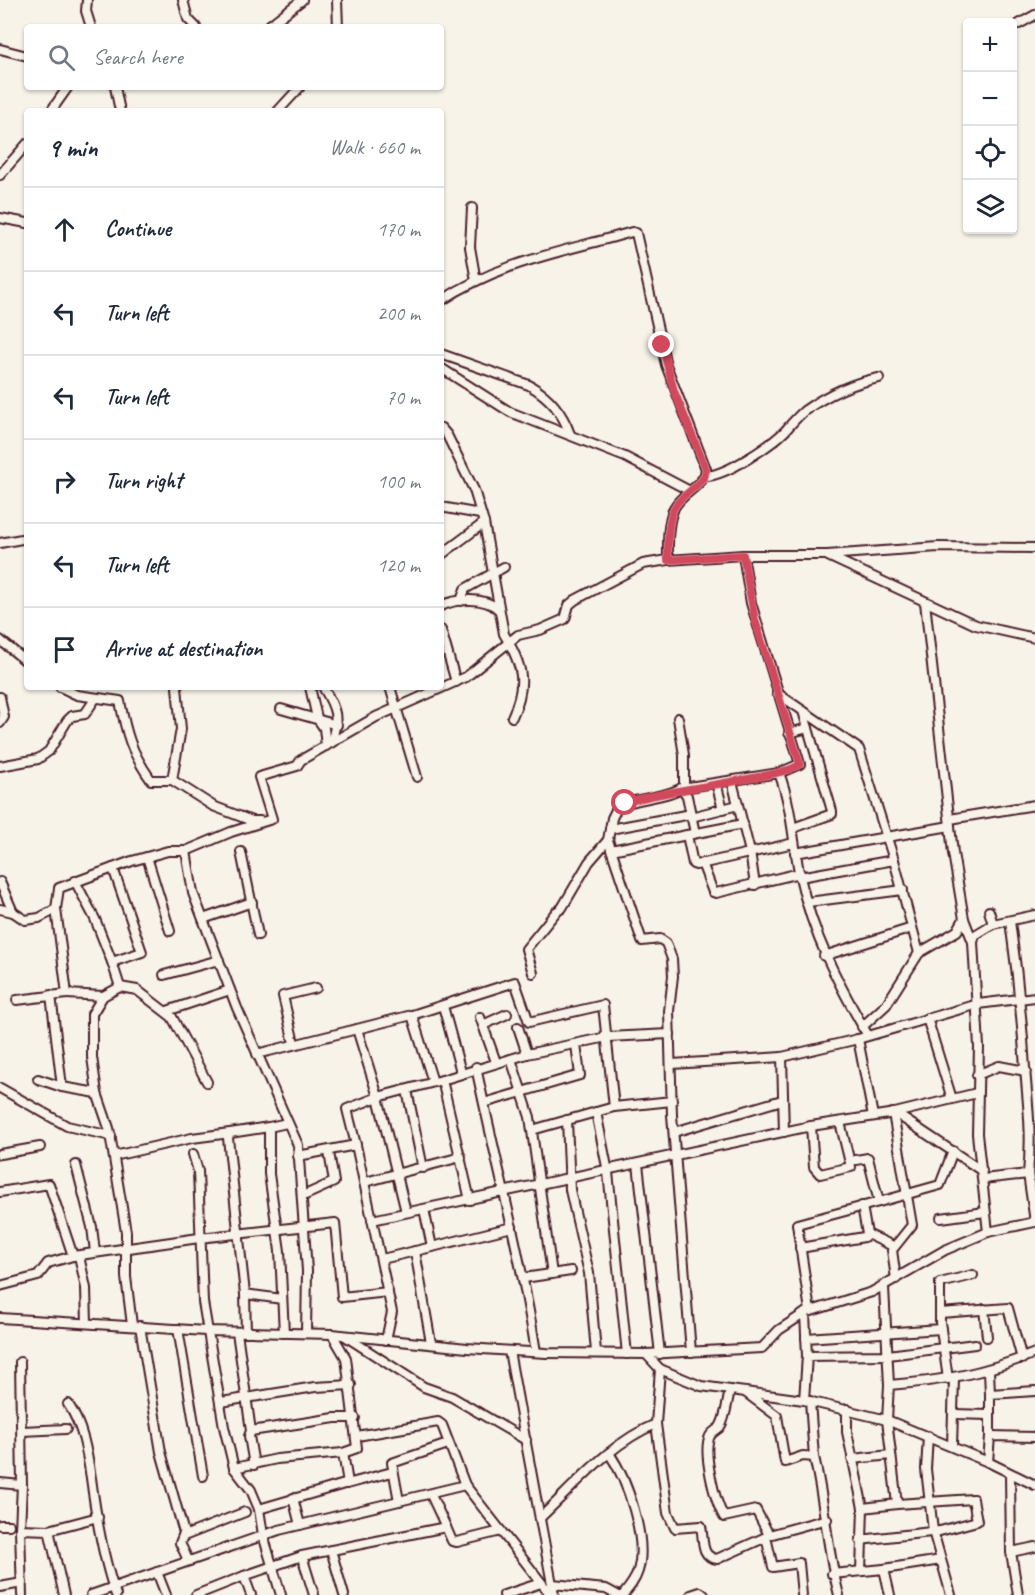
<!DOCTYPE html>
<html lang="en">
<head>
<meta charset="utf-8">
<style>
	body { margin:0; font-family:Caveat,sans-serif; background:#f6f6f7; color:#1f2937 }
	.controls { position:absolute; right:18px; top:18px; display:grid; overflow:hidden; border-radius:6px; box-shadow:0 2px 4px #0004 }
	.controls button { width:54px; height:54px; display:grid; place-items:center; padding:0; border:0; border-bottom:2px solid #e0e1e3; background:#fff; color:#1f2937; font:30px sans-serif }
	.stop { position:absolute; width:18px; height:18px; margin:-14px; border:4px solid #d1495b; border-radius:50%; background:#fff }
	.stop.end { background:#d1495b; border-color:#fff; box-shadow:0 2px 6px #0008 }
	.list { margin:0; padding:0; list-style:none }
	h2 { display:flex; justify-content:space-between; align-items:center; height:78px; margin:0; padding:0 24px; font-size:26px }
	h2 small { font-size:20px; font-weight:400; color:#747a83 }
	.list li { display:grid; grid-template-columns:39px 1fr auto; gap:18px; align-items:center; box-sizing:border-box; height:84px; padding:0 24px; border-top:2px solid #e0e1e3 }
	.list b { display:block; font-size:22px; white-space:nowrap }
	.list em { font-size:20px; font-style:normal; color:#747a83 }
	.icon { flex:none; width:33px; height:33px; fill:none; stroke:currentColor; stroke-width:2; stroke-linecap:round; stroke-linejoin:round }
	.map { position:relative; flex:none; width:1035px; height:1595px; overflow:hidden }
	.search { position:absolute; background:#fff; box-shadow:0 2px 4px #0004; left:24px; top:24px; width:420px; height:66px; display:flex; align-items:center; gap:15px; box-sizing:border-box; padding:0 21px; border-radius:6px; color:#747a83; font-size:22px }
	.panel { position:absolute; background:#fff; box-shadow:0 2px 4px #0004; left:24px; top:108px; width:420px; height:582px; border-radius:6px }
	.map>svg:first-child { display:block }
</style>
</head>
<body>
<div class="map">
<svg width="1035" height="1595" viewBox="0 0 1035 1595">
	<rect width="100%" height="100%" fill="#f7f3e8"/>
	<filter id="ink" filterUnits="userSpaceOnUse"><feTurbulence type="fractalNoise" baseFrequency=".0167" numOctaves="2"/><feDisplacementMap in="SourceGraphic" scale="12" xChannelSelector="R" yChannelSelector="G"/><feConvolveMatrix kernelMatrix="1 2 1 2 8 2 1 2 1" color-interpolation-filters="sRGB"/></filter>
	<g filter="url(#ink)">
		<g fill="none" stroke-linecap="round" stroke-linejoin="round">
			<!-- minor casing -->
			<g stroke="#4a1f2b" stroke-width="12">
				<g id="minor">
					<polyline points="87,0 86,11 91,27"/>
					<polyline points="183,0 188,19 196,27"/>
					<polyline points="337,0 338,27"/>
					<polyline points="1019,24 1035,15"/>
					<polyline points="267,27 302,0"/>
					<polyline points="0,49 27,56"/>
					<polyline points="115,87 120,111"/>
					<polyline points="51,111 68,87"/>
					<polyline points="278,111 300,87"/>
					<polyline points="0,175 27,144"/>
					<polyline points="472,208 470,247 476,281"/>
					<polyline points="0,218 27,223"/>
					<path d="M441 301C499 262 566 251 632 232L636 233 666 365 706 469C705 486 682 492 674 508 667 524 668 543 668 560"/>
					<path d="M441 354 529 385C550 397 562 412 570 434"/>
					<polyline points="441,368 510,412 625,457 688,490"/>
					<path d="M441 428 447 435 474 490 484 523 504 634C522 664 528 683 512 717"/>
					<path d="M706 476C727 475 770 446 785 431 791 424 797 417 804 411 828 394 851 383 879 378"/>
					<polyline points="441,507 480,514"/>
					<polyline points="0,543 27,538"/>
					<polyline points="441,555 484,523"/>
					<polyline points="743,555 751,603 800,764 779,773"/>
					<polyline points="828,556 976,625 1035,638"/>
					<polyline points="461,601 465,589 504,567"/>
					<polyline points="925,602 953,853 964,919 973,942"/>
					<path d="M441 606C457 598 485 597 498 609"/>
					<polyline points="441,630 456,682"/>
					<polyline points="0,640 27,662"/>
					<path d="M60 687 77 695 120 701C126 733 131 752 151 780H172L213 806 252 821H260"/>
					<polyline points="310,687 317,718 324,728 326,746"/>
					<path d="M323 687C337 710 339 718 331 743"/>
					<polyline points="390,687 417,777"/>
					<polyline points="777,693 859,749 894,860 919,953"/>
					<polyline points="0,697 4,717 0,723"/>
					<polyline points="281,709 337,725"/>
					<polyline points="789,733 808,728"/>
					<polyline points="0,766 38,759 49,751 67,721 72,716 85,714 95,699"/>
					<polyline points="172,780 181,729 177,687"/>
					<polyline points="732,781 750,852 755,885"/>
					<polyline points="716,783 723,809"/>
					<polyline points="691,817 738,805"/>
					<polyline points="950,819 1035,805"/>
					<polyline points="793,828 832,814 832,811 803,711"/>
					<polyline points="610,829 691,814"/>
					<path d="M695 833 687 796 682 788 779 773C792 806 793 843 800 877 813 936 838 983 867 1034"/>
					<polyline points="687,835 693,864 696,865 794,843"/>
					<polyline points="608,840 642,941 660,939 666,943 672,959 673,976 669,1011 672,1115 691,1352"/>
					<polyline points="611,850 743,824"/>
					<polyline points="186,851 193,893 237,1008 298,1145 307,1271 306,1332"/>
					<polyline points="241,852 258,935"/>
					<polyline points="795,853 950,826"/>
					<polyline points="147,857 170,931"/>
					<polyline points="702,863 713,892 716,893 800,873"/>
					<polyline points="800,877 894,860"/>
					<polyline points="75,881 95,919 112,962 142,952 113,868"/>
					<polyline points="0,882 13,912 25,920 39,918 56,909"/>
					<polyline points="808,902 903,890"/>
					<polyline points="0,909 13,912"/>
					<polyline points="989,911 993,924"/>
					<polyline points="203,919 252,902"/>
					<polyline points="824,956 912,928"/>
					<polyline points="112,962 120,987 137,990 172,1017 207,1082"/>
					<path d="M533 973 526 949 556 912 562 908 589 862 608 840 612 818 618 806C636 798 671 797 684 786V755L678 718"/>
					<polyline points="164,975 219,960"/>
					<polyline points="120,987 103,996 92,1014 92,1057 97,1093 109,1128 126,1232 126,1277 132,1325"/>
					<polyline points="51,995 62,1087"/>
					<polyline points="103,996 67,994 56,909 59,888 132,861 168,851 186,851 231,832 272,819 259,777 297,766 301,760 376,717 466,677 518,635 540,630 565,619 569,605 575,600 643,564 668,560 743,555 827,555 938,547 1035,548"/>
					<polyline points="17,1000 67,994"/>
					<polyline points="443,1006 461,1072"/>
					<polyline points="167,1011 230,990"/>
					<polyline points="412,1015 433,1082"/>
					<polyline points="480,1017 496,1062"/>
					<polyline points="927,1018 952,1099"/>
					<polyline points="483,1025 507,1014"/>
					<polyline points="862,1027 886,1005 919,953 957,931 964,919"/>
					<polyline points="858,1039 873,1116"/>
					<polyline points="294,1043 283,996 316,988"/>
					<polyline points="257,1054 357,1029"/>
					<polyline points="527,1054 607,1037 670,1034"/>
					<polyline points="782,1057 784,1132"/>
					<polyline points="511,1059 530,1117 552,1274"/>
					<polyline points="672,1064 782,1057 858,1039 978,1004 1035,997"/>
					<path d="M476 1067C496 1163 521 1256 536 1352"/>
					<polyline points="977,1075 999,1066 1026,1071"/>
					<polyline points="38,1079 62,1087 97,1093"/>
					<polyline points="442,1080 527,1054 518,1027"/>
					<polyline points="0,1088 67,1126 111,1136"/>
					<polyline points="407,1090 423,1168"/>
					<polyline points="484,1103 580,1075 576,1045"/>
					<polyline points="596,1112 608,1172 627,1354"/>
					<polyline points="893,1113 912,1225 892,1250 896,1279"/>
					<polyline points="895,1113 982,1171"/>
					<polyline points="567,1120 570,1190 589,1273 596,1352"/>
					<polyline points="811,1126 814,1167 820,1174 851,1167 840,1122"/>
					<polyline points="269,1127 230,1133 228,1138 245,1294 282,1299"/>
					<polyline points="532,1130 614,1107 672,1101"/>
					<polyline points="674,1132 782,1100"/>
					<polyline points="356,1145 392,1312 386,1340"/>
					<polyline points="0,1154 40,1147"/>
					<polyline points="193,1154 198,1171 203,1302 224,1427 234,1468 251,1490 259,1509 263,1535 281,1595"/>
					<polyline points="114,1156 192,1138 230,1133"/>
					<polyline points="298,1156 356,1145 347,1109 378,1097 357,1029 412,1015 515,982 529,1022 603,1005 614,1107"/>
					<polyline points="850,1161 868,1158 879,1202 940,1185 953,1151"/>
					<polyline points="638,1164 660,1354"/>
					<polyline points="76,1165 92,1227 95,1252"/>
					<polyline points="1028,1174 1035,1222"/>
					<path d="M983 1179 1028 1174C1032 1134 1028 1107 1025 1068 1022 1019 1017 970 1010 921"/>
					<polyline points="365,1182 461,1157"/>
					<polyline points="0,1192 49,1184 73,1256"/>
					<polyline points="303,1196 334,1182 329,1152"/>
					<polyline points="424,1209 432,1247 512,1227"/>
					<polyline points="406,1212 378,1097 442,1080 470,1200"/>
					<polyline points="941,1218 985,1212"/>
					<polyline points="372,1220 811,1126 895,1113 977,1093"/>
					<polyline points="988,1232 977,1134 979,1047 973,942 975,935 993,924 1035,915"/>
					<polyline points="867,1234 893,1246"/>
					<polyline points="800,1248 864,1237 867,1234 862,1206"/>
					<polyline points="415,1251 431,1343"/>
					<polyline points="79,1256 86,1288 87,1323"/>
					<polyline points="382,1259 432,1247"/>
					<polyline points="524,1278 571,1271"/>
					<polyline points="0,1286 38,1276 48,1263 73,1256 199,1238 335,1223 342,1297 388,1292"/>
					<polyline points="884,1287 889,1385"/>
					<polyline points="245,1294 246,1332"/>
					<polyline points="984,1309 987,1337"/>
					<polyline points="810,1311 797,1224 879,1202"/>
					<polyline points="940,1313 1008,1308 1022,1359"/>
					<polyline points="0,1318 206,1331 332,1334 467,1348 546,1353 646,1354 762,1348 779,1330 805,1313 872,1292 945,1250 988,1232 1035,1222"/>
					<polyline points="140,1326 161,1452 184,1533 180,1543 188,1560"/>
					<polyline points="178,1329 203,1476"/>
					<polyline points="237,1332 251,1431"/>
					<polyline points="284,1333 280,1251 269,1174 269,1127 287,1123"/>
					<polyline points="345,1336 424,1387 452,1397 526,1440"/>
					<polyline points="806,1338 941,1329"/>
					<polyline points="509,1351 554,1595"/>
					<polyline points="646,1354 660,1369 701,1386 804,1400 887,1420 988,1462 1035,1485"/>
					<polyline points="807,1356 888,1355 975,1344"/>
					<polyline points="20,1362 22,1485"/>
					<path d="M660 1369 656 1424 668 1513 675 1528 701 1526C704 1539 700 1557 717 1559L766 1537 773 1567 799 1563 802 1595"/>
					<polyline points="989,1371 990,1394"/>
					<polyline points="948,1379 940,1322 940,1283 973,1275"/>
					<path d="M730 1391C727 1401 726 1418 720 1427 717 1430 712 1432 710 1436 702 1451 715 1502 724 1517L756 1510 769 1535 827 1519"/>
					<path d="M745 1392 777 1416 785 1462 803 1456 814 1457C825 1503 827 1550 839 1595"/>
					<polyline points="804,1400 807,1356 805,1313"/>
					<polyline points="810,1401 814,1457"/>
					<polyline points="221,1402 315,1387 351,1385"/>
					<path d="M68 1404C83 1426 87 1452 91 1478 96 1516 103 1559 116 1595"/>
					<polyline points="847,1409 847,1432 863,1508 861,1571"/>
					<polyline points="955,1414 988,1415"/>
					<polyline points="22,1431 66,1429"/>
					<polyline points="357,1436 438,1422 442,1425 465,1485 551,1595"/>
					<polyline points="928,1436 926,1469 933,1531 951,1595"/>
					<polyline points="990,1436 990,1394 1035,1391"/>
					<polyline points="952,1446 954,1379"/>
					<path d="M609 1453C627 1479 648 1539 638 1571 635 1581 629 1588 623 1595"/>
					<polyline points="852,1459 891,1455"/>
					<polyline points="988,1462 990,1436 1035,1437"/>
					<polyline points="254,1465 249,1436 251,1431 335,1418 355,1418"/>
					<polyline points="234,1468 277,1459 343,1453 357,1448 346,1358 332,1334"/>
					<polyline points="1010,1474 1011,1552"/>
					<polyline points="0,1483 22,1485 20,1529 49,1530 64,1595"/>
					<polyline points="347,1484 392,1472"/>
					<polyline points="431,1495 446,1527"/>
					<polyline points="293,1498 300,1525"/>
					<polyline points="399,1501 392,1463 448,1444"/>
					<path d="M863 1508 897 1504 887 1420 889 1385C943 1381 985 1373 1035 1353"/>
					<polyline points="259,1509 348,1483 343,1453"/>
					<path d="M540 1518C575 1485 611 1442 656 1424"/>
					<polyline points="0,1525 9,1525"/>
					<polyline points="20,1529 22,1595"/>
					<polyline points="49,1530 98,1517"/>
					<polyline points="184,1536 245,1512"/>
					<polyline points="860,1540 940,1531 977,1521 973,1499 897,1504"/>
					<polyline points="331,1550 344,1595"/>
					<polyline points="302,1556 314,1595"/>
					<polyline points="884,1569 941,1560"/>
					<polyline points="157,1572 166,1595"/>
					<polyline points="832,1574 884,1569 890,1595"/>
					<polyline points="244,1576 302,1556 446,1527 452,1541 457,1542 501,1531"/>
					<polyline points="552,1584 606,1589 617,1595"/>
					<polyline points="0,1587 22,1583"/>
					<polyline points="91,1595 279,1530 465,1485"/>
					<polyline points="196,1595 244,1576 251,1595"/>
					<polyline points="504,1595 541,1583"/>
					<polyline points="691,1595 700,1592 704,1595"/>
					<polyline points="1018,1595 1011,1552 1035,1547"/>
				</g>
			</g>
			<!-- minor -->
			<use href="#minor" stroke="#f7f3e8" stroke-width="8"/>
		</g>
	</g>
	<g fill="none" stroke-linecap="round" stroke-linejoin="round" filter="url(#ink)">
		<!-- route -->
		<path stroke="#d1495b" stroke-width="8" d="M625 803C657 790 787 778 800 764L755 620 743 555 668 560C668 543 667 524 674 508 682 492 705 486 706 469L674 391 662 345"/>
	</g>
</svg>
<div class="controls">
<button>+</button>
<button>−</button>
<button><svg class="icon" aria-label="locate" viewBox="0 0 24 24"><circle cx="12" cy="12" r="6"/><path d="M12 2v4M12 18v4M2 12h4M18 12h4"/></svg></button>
<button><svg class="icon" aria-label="layers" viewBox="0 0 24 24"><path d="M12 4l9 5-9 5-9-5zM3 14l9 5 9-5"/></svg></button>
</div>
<div class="stop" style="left:625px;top:803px"></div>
<div class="stop end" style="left:662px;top:345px"></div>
<div class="search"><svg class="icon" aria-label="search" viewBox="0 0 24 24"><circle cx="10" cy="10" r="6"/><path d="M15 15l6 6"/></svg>Search here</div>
<section class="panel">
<h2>9 min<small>Walk · 660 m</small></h2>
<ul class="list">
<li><svg class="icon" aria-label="ahead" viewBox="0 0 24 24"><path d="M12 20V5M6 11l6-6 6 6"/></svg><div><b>Continue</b></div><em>170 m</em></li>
<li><svg class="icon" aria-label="left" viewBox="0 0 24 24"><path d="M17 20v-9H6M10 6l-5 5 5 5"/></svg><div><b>Turn left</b></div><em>200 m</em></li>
<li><svg class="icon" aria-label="left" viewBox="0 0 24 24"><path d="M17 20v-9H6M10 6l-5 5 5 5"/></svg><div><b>Turn left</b></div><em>70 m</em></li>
<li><svg class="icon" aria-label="right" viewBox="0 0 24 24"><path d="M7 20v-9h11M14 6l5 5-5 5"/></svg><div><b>Turn right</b></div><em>100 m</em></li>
<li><svg class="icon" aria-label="left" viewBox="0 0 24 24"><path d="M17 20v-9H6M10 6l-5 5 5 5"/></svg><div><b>Turn left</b></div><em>120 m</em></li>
<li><svg class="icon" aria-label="arrive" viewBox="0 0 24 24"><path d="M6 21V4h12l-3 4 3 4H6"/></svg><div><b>Arrive at destination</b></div></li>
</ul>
</section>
</div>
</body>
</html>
